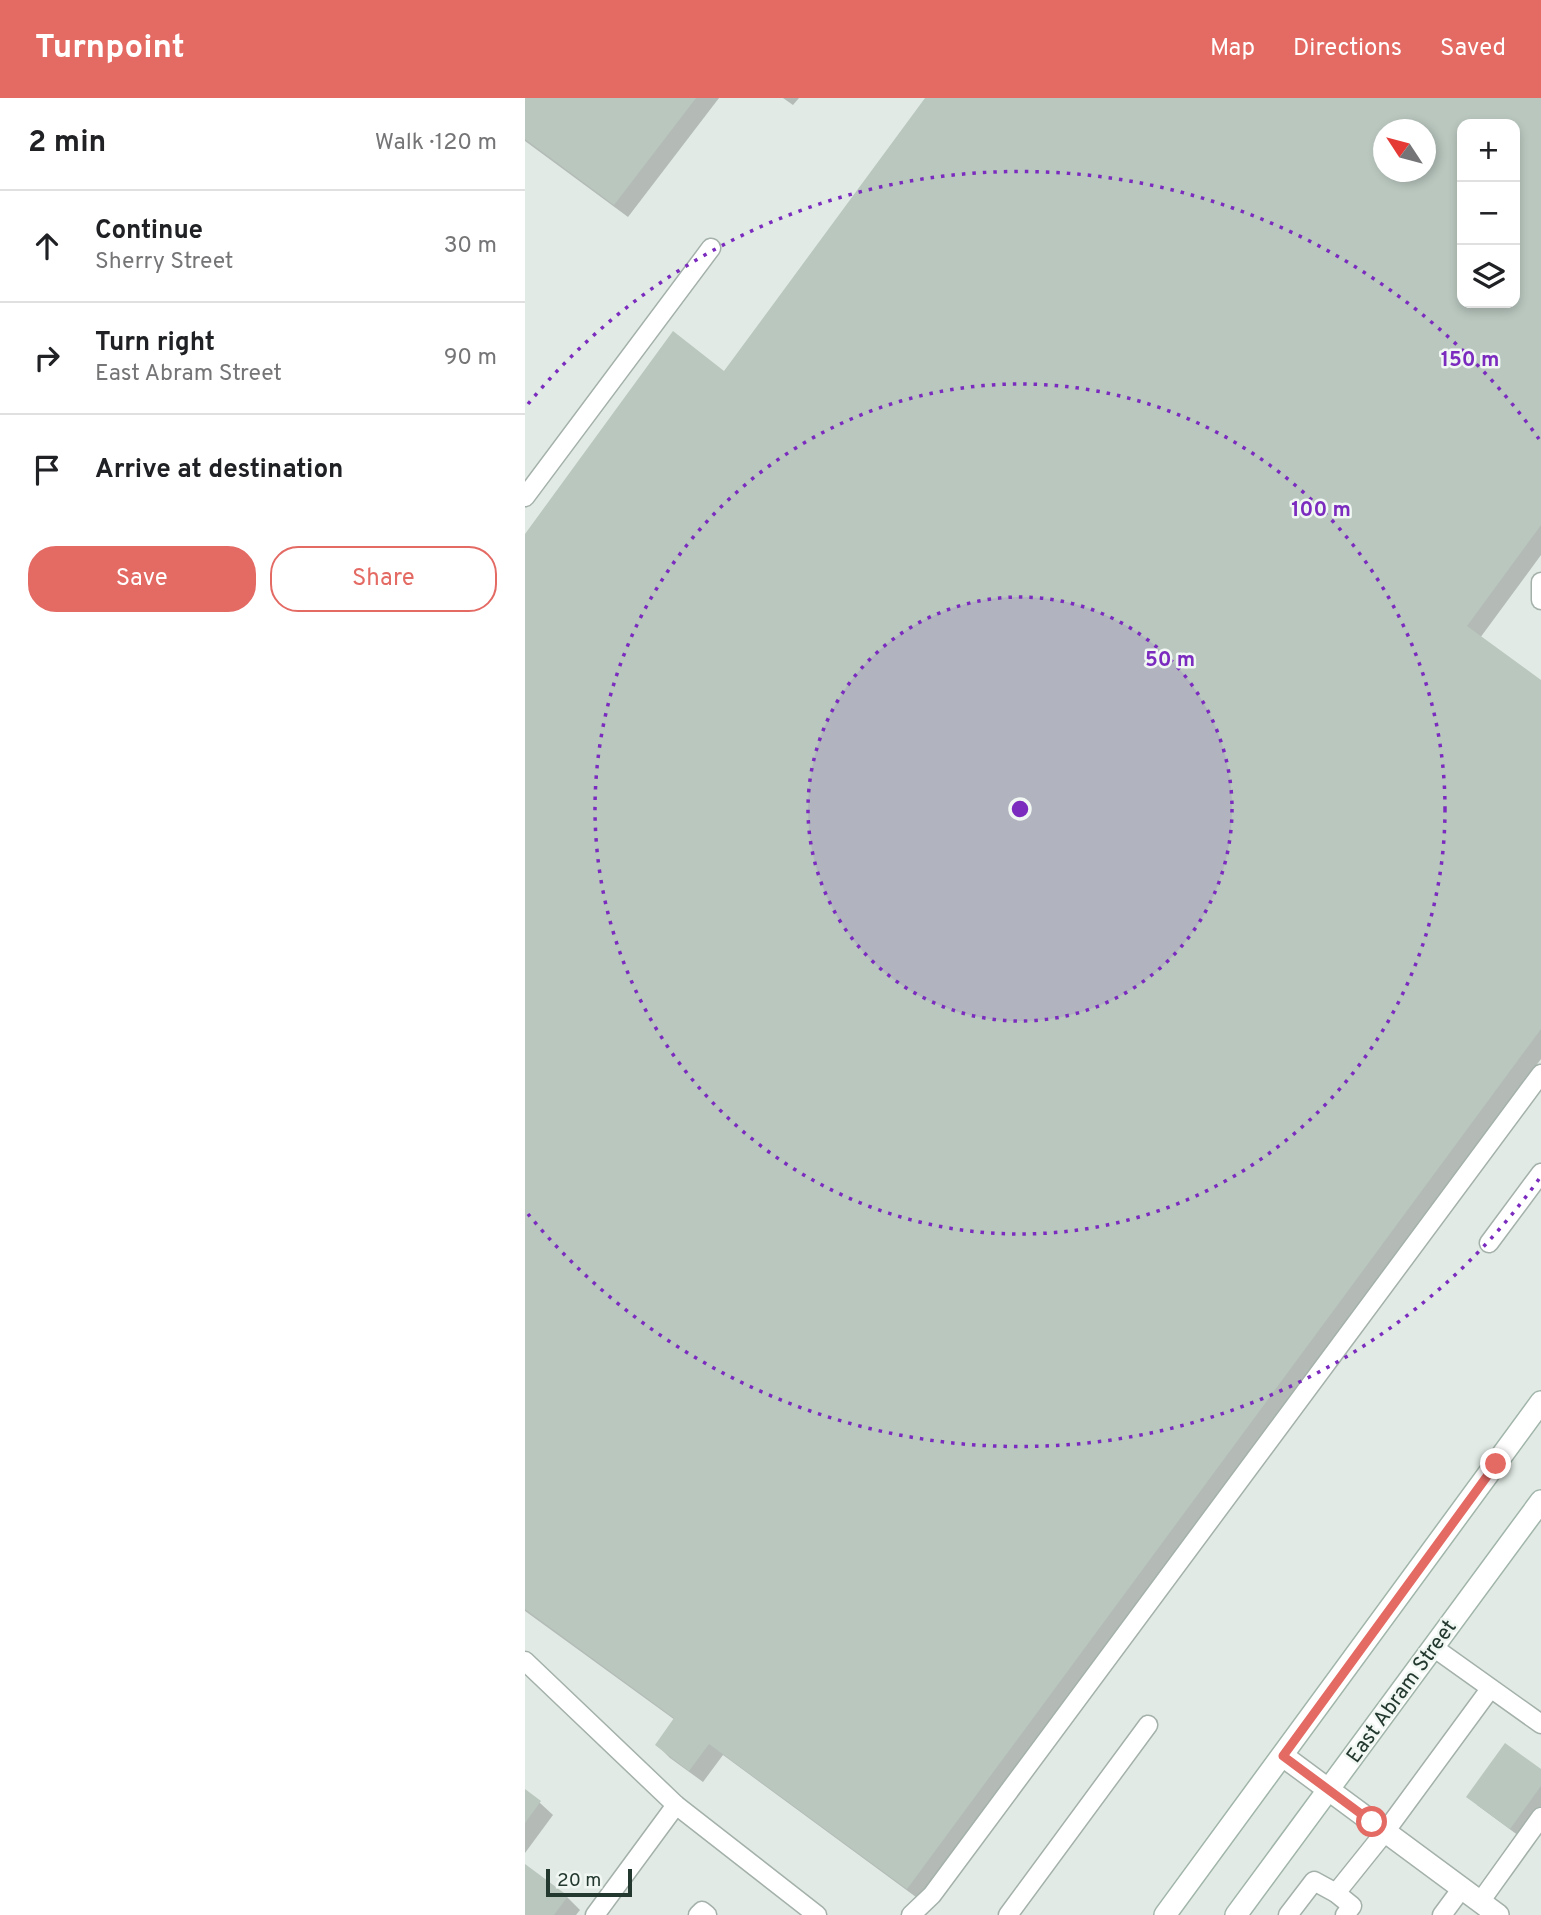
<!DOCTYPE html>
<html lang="en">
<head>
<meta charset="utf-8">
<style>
	body { margin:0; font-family:Overpass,sans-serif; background:#f2f2f2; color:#202124 }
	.controls { position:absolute; right:21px; top:21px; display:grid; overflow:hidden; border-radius:14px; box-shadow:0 4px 10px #0003 }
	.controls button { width:63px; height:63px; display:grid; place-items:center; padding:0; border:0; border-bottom:2px solid #e0e0e0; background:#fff; color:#202124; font:35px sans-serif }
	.compass { position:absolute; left:848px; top:21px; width:63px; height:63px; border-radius:50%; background:#fff; box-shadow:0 4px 10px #0003; rotate:306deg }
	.scale { position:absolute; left:21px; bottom:18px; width:86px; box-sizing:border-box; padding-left:7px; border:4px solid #23392f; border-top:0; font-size:19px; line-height:24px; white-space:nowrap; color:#23392f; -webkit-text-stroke:5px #f1f7f3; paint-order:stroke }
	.stop { position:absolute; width:21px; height:21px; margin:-16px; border:5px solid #e46a64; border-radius:50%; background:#fff }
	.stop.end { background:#e46a64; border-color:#fff; box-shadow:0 2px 7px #0008 }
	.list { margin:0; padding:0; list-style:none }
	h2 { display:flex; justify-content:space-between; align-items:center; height:91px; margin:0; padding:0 28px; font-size:30px }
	h2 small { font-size:23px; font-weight:400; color:#757577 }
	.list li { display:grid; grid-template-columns:46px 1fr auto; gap:21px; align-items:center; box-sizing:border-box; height:112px; padding:0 28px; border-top:2px solid #e0e0e0 }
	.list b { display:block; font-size:26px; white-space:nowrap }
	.list p { margin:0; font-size:23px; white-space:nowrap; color:#757577 }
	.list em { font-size:23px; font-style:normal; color:#757577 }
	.actions { display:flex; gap:14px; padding:21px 28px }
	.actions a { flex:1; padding:16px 0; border:2px solid #e46a64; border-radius:28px; text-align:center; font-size:24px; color:#e46a64 }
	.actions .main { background:#e46a64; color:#fff }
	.icon { flex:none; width:38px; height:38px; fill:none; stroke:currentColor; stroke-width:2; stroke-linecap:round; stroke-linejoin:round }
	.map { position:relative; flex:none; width:1016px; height:1817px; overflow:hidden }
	header { display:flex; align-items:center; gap:42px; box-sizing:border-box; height:98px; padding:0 35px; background:#e46a64; color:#fff }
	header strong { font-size:33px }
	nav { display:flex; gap:38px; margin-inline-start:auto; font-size:24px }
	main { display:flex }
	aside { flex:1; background:#fff }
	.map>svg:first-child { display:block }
</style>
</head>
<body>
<header>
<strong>Turnpoint</strong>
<nav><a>Map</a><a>Directions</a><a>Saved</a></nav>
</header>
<main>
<aside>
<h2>2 min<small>Walk · 120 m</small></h2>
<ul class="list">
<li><svg class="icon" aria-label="ahead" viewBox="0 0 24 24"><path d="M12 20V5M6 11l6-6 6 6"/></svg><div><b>Continue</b><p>Sherry Street</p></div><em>30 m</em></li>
<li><svg class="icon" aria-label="right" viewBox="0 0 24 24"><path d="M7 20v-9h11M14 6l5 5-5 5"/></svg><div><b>Turn right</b><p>East Abram Street</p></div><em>90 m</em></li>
<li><svg class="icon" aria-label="arrive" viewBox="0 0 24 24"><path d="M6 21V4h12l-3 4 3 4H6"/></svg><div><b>Arrive at destination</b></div></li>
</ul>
<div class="actions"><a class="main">Save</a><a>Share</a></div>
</aside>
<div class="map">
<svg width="1016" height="1817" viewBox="0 0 1016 1817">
	<rect width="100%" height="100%" fill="#e1eae4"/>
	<!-- shadow -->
	<g fill="#0003" fill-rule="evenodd">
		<polygon points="0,0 194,0 103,119 0,43"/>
		<polygon points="258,0 274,0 268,7"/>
		<path d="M402 0H1016V457L955 540 1016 584V961L395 1802 198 1657 178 1684 145 1660 132 1647 150 1622 0 1513V439L200 275ZM937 26H990V205H937ZM858 32H900V74H858Z"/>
		<polygon points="1016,1673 1016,1708 994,1738 952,1707"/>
		<polygon points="0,1693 15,1705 28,1717 0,1755"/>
		<polygon points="0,1768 42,1799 55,1812 51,1817 0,1817"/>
	</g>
	<!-- building -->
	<g fill="#b9c7bf" fill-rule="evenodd">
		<polygon points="0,0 171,0 89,107 0,41"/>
		<path d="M400 0H1016V427L942 528 1016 582V931L382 1791 184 1646 164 1673 130 1647 149 1620 0 1511V436L148 233 199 273ZM937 26H990V205H937ZM858 32H900V74H858Z"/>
		<polygon points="980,1645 1016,1671 1016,1688 985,1731 941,1699"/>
		<polygon points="0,1691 16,1703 0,1725"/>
		<polygon points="0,1766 43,1798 29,1817 0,1817"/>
	</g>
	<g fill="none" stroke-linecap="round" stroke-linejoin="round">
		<!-- service casing -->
		<g stroke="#a4b1aa" stroke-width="21">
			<g id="service">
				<polyline points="0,399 186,150"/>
				<polyline points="1016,484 1016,502"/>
				<polyline points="964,1145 1016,1075"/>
				<polyline points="908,1549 1016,1626"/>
				<polyline points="0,1563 151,1707 292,1817"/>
				<polyline points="811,1795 860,1734 965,1591"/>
				<polyline points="955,1804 1016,1719"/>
				<polyline points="70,1817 151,1707"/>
				<polyline points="173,1817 177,1813 182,1817"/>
				<polyline points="386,1817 407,1797 1016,976"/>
				<polyline points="483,1817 623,1627"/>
				<polyline points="763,1817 789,1783 811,1795 827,1808 820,1817"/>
				<polyline points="917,1817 937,1790"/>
			</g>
		</g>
		<!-- tertiary casing -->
		<g stroke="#a4b1aa" stroke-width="24">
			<polyline id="tertiary" points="758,1658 973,1817"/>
		</g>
		<!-- secondary casing -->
		<g stroke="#a1b5aa" stroke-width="24">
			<g id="secondary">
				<polyline points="640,1817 1016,1304"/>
				<polyline points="711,1817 1016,1403"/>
			</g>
		</g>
		<!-- service -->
		<use href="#service" stroke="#fff" stroke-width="18"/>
		<!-- tertiary -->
		<use href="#tertiary" stroke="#fff" stroke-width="21"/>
		<!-- secondary -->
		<use href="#secondary" stroke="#fff" stroke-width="21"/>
	</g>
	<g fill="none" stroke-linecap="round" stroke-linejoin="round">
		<!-- route -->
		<polyline stroke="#e46a64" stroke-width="9" points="847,1724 758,1658 971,1366"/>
	</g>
	<!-- distance rings -->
	<circle cx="495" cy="711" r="212" fill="#7b2cbf" fill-opacity=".12"/>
	<g fill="none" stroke="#7b2cbf" stroke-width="3.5" stroke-dasharray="3.5 7">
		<circle cx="495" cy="711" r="212"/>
		<circle cx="495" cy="711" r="425"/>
		<path d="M1014 1081A637 637 0 0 1 3 1116M3 306A637 637 0 0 1 1014 341"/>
	</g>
	<g text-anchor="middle" stroke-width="5" stroke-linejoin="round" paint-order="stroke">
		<!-- street labels -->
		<g font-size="21" fill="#23392f" stroke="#f1f7f3">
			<text transform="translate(876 1593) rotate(-54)" y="7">East Abram Street</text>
		</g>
	</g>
	<circle cx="495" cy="711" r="10" fill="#7b2cbf" stroke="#f1f7f3" stroke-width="3.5"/>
	<g font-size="21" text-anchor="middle" font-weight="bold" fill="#7b2cbf" stroke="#f1f7f3" stroke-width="5" stroke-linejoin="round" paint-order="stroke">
		<text x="945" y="268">150 m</text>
		<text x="796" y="418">100 m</text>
		<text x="645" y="568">50 m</text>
	</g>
</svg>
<div class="controls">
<button>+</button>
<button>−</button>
<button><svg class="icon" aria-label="layers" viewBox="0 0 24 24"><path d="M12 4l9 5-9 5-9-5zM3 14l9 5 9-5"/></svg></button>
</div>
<svg class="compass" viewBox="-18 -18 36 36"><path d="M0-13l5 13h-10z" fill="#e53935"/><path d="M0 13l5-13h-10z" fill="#757577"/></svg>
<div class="scale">20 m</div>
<div class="stop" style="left:847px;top:1724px"></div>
<div class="stop end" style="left:971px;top:1366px"></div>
</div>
</main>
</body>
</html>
